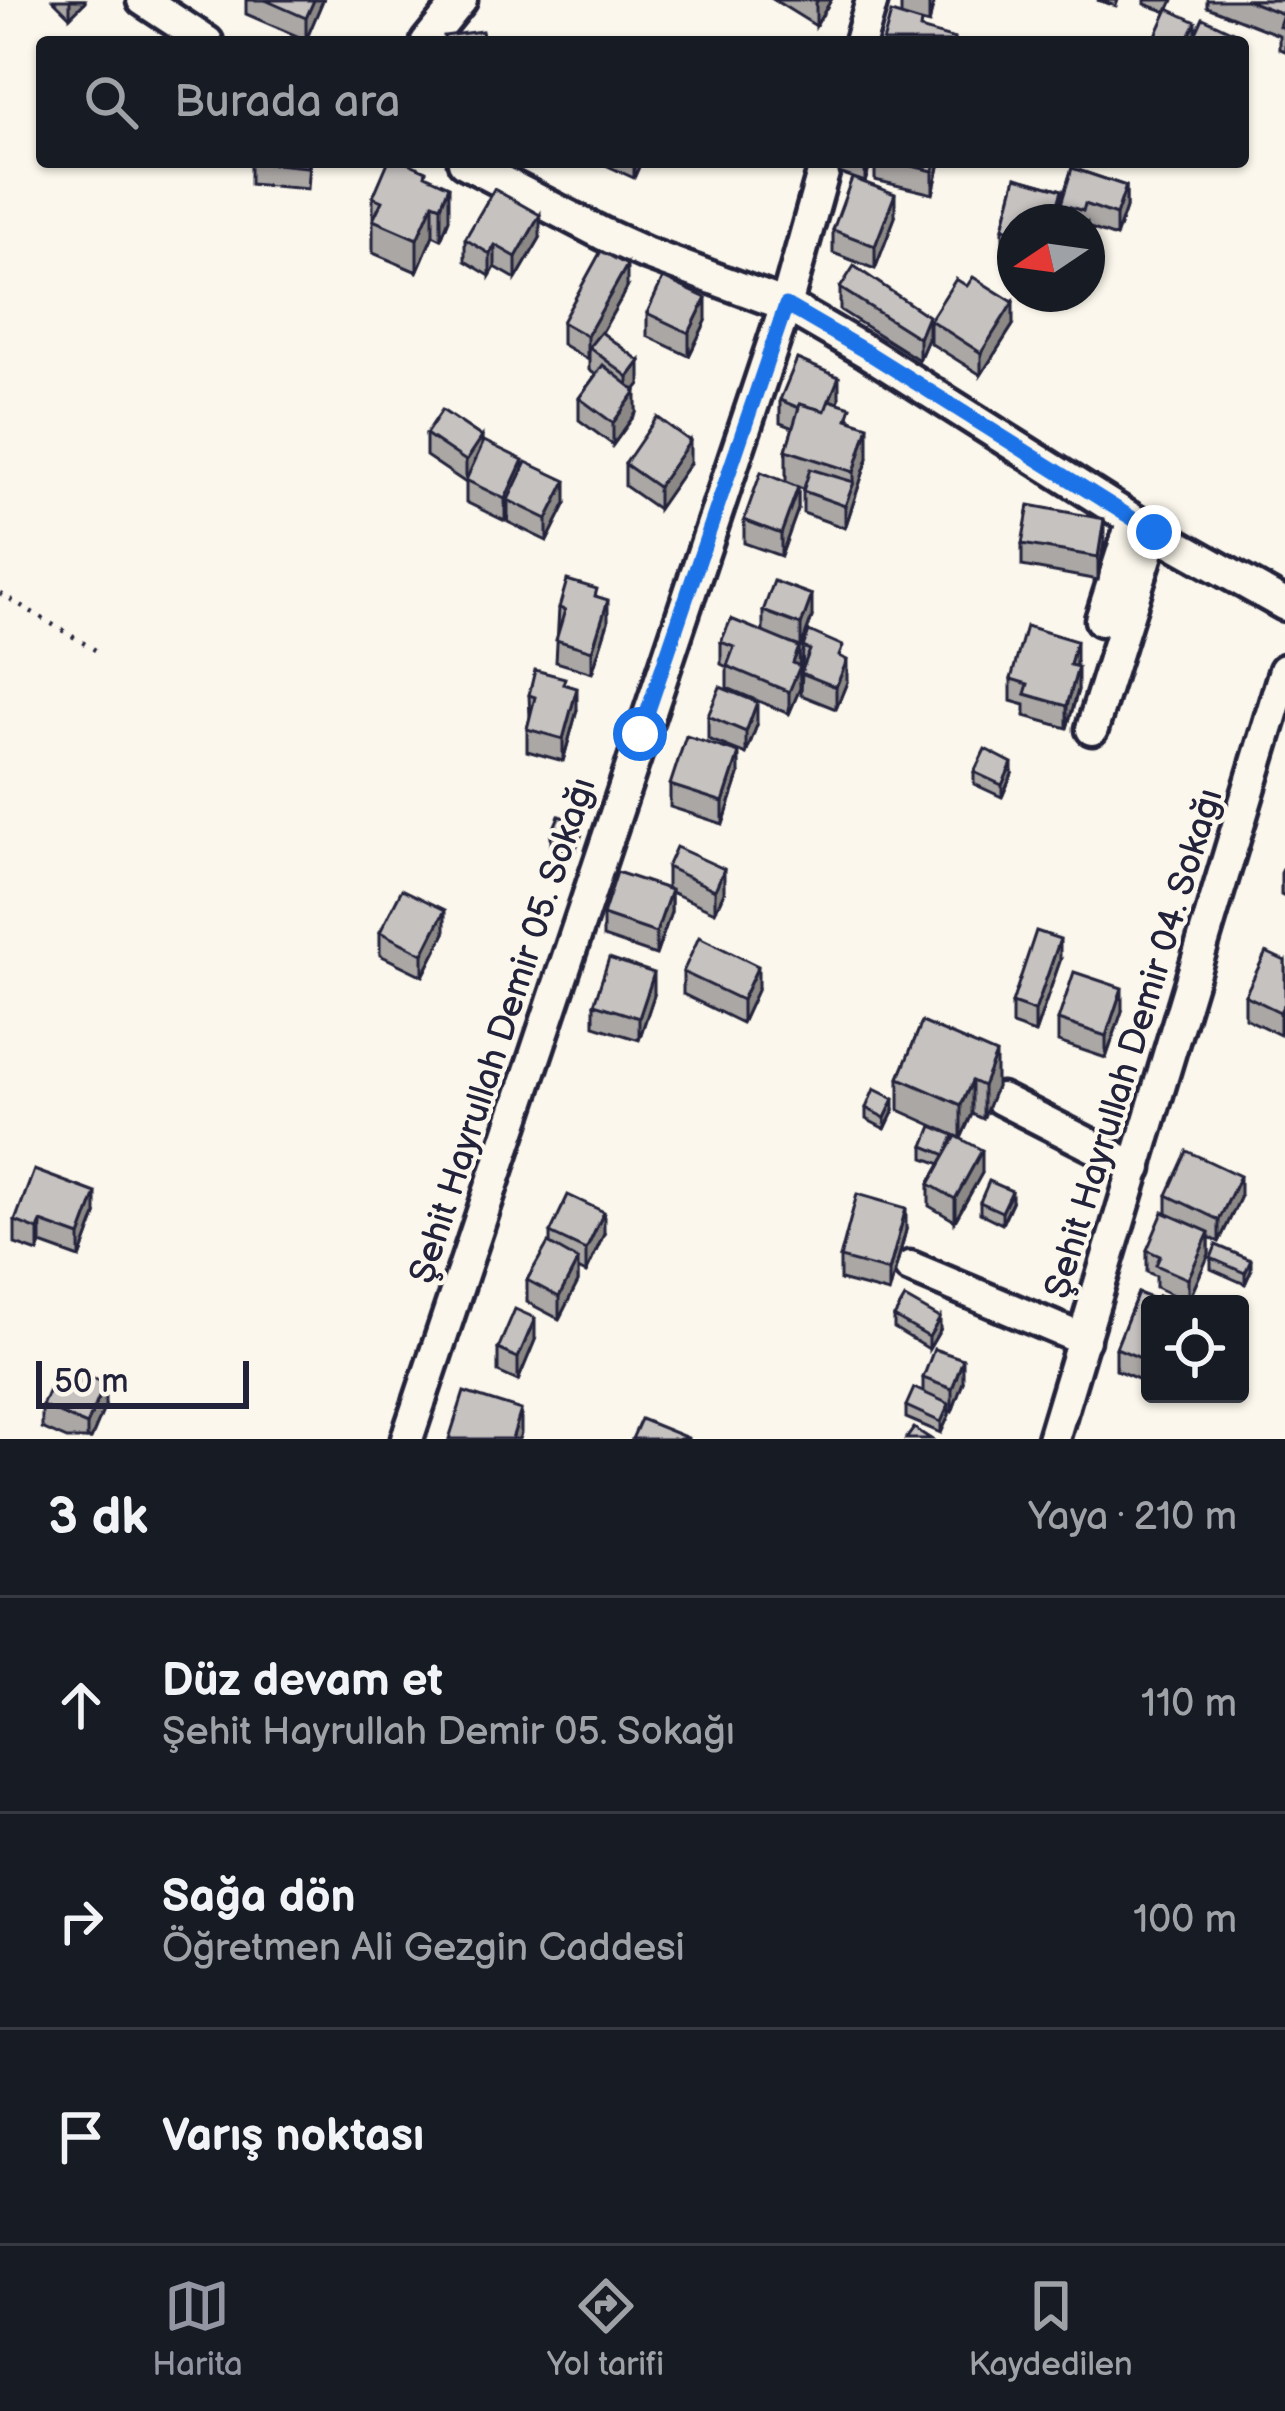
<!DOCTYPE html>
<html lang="tr">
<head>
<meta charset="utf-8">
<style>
	body { margin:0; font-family:"Balsamiq Sans",sans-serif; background:#20242c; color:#f1f3f6 }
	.controls { position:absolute; right:36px; bottom:36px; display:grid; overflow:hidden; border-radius:12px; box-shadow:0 3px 9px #0004 }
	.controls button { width:108px; height:108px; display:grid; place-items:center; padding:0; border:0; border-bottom:3px solid #363941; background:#171b24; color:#f1f3f6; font:60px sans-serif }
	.compass { position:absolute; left:997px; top:204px; width:108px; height:108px; border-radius:50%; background:#171b24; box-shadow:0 3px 9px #0004; rotate:257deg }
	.scale { position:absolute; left:36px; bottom:30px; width:213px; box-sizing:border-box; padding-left:12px; border:6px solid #22223b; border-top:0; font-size:33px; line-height:42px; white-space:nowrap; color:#22223b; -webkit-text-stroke:9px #fbf7ec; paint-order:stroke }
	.stop { position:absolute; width:36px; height:36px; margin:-27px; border:9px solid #1a73e8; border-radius:50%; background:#fff }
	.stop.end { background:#1a73e8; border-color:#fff; box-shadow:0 3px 12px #0008 }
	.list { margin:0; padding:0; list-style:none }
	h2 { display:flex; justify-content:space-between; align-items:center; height:156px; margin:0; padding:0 48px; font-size:51px }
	h2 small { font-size:39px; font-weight:400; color:#9ea1a6 }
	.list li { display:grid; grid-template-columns:78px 1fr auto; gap:36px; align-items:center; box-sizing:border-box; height:216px; padding:0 48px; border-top:3px solid #363941 }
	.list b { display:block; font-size:45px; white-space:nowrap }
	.list p { margin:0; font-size:39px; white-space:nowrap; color:#9ea1a6 }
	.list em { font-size:39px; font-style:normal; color:#9ea1a6 }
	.icon { flex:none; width:66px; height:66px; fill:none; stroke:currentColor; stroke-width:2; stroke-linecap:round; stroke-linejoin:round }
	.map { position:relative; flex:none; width:1285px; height:1439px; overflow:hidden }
	.search { position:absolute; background:#171b24; box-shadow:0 3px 9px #0004; left:36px; right:36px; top:36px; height:132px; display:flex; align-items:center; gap:30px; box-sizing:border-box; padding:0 42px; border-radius:12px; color:#9ea1a6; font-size:45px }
	.sheet { height:804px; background:#171b24 }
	nav { display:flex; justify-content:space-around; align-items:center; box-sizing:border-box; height:168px; border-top:3px solid #363941; background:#171b24; font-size:33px; color:#9ea1a6 }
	nav a { display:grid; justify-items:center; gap:6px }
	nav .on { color:#9495a2 }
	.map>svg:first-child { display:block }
</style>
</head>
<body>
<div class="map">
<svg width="1285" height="1439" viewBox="0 0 1285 1439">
	<rect width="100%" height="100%" fill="#fbf7ec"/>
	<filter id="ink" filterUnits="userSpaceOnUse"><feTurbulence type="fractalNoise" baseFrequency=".00833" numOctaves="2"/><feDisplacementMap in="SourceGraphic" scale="24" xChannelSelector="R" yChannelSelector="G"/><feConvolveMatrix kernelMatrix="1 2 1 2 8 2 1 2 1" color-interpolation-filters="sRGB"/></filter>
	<g filter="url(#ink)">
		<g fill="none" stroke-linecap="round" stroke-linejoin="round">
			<!-- minor casing -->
			<g stroke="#22223b" stroke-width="39">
				<g id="minor">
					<polyline points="143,0 207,42"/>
					<polyline points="427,42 461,0"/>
					<polyline points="860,42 872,0"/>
					<polyline points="464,162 603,234 645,253 786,305 867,352 1133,520 1285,605"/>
					<polyline points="1101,620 1133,520"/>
					<polyline points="1092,729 1154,532"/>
					<polyline points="1001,1099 1136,1168"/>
					<polyline points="910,1267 1084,1340"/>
					<polyline points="407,1439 786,305 826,162"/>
					<polyline points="1053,1439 1285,670"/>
				</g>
			</g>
			<!-- path -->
			<polyline stroke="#22223b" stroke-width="4.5" stroke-dasharray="3 9" stroke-linecap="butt" points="0,593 102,654"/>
			<!-- minor -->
			<use href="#minor" stroke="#fbf7ec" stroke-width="30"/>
		</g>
		<!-- wall -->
		<g fill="#aaa7a5" stroke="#22223b" stroke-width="3">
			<polygon points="53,0 85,0 85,2 70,17"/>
			<polygon points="246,0 323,0 306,40 246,14"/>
			<polygon points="774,0 831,0 816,26"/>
			<polygon points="901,0 934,0 929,24 921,22 883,42 901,16"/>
			<polygon points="1097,0 1118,0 1116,6"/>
			<polygon points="1145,0 1173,0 1169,9 1196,34 1237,42 1153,42 1167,12 1145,4"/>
			<polygon points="1207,0 1285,0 1285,51 1279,49 1279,35 1207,7"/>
			<polygon points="250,162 310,162 308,189 250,184"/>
			<polygon points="599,162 641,162 634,178"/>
			<polygon points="839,162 871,162 865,182 839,173"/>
			<polygon points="875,162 940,162 933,194 875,180"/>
			<polygon points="1072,168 1126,186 1126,208 1116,237 1087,227 1087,222 1061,222 1061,216 1059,222 1015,222 1015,254 1003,250 1003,228 1016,177 1062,190 1062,200"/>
			<polygon points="426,176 449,219 441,239 433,235 417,272 373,253 373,197"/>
			<polygon points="895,217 875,269 833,253 833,230"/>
			<polygon points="540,238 516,279 495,267 490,276 465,261 465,239"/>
			<polygon points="627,288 602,332 640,384 635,390 636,413 613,445 579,420 579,398 596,375 589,370 589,354 587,359 562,344 562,322"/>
			<polygon points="840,288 928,339 919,360 840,310"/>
			<polygon points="647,313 706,321 689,356 647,336"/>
			<polygon points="930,320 1013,325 981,375 930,343"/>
			<polygon points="839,399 838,403 851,420 868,458 845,528 803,513 803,489 798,487 798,509 781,556 744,543 744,520 786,482 786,450 793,428 780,423 780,400"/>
			<polygon points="426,434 482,446 523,467 566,503 547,541 508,522 508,515 505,521 466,502 466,483 426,456"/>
			<polygon points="690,463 658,509 625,486 625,464"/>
			<polygon points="1104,542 1098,580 1022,566 1022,544"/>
			<polygon points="597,597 608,622 592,673 556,662 559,608"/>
			<polygon points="763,611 812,617 801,647 783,641 799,647 800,688 789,714 727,688 727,667 721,664 721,642 763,632"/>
			<polygon points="803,647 843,658 847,682 836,709 801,695"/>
			<polygon points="1076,663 1078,690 1067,728 1025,716 1025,705 1011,701 1011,679"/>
			<polygon points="565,685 577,710 563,761 527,751 527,729 530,718 529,695"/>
			<polygon points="708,716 757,725 746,754 708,739"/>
			<polygon points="974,772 1012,774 1002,797 974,784"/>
			<polygon points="739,775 723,824 670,807 670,785"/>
			<polygon points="551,835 581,836 573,855 551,846"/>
			<polygon points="1285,865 1285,897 1281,895 1281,873"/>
			<polygon points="667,867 724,892 715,912 671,892 671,912 656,955 603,937 603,915 667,888"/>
			<polygon points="380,932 445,933 423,976 380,955"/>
			<polygon points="1060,961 1035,1033 1012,1025 1012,1003"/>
			<polygon points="1285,961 1285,1030 1283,1028 1280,1035 1245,1018 1245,995"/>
			<polygon points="683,972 758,988 742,1023 683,994"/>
			<polygon points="654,995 639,1040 594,1026 594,1004"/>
			<polygon points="1122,1011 1106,1058 1058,1042 1058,1020"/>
			<polygon points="922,1022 996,1087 983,1119 972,1114 961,1138 954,1135 954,1139 982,1173 955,1221 929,1206 929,1184 941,1164 924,1158 924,1146 954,1135 899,1110 899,1078"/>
			<polygon points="866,1108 894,1110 885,1129 866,1119"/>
			<polygon points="1167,1195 1240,1198 1219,1242 1209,1237 1209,1254 1188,1302 1156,1287 1156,1276 1147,1272 1147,1250 1167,1213"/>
			<polygon points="980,1202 1012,1202 1002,1224 980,1213"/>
			<polygon points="96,1215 80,1258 41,1244 38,1252 15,1244 15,1221"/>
			<polygon points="906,1230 889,1293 840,1280 840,1258"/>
			<polygon points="550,1233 604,1234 586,1273 578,1269 578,1282 559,1319 527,1302 527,1280 550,1244"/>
			<polygon points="1211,1258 1251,1271 1245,1284 1211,1269"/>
			<polygon points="1138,1293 1156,1300 1158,1296 1177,1304 1150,1304 1150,1384 1116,1370 1116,1348"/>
			<polygon points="894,1317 940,1330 929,1349 894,1328"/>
			<polygon points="535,1340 518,1381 498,1372 498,1349"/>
			<polygon points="923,1378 963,1382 952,1412 949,1410 949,1415 941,1433 906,1418 906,1406 923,1392"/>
			<polygon points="42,1406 105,1406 91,1439 67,1439 42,1428"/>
		</g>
		<!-- shaded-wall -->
		<g fill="#8b8886" stroke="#22223b" stroke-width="3">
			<polygon points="70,0 85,0 85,2 70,17"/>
			<polygon points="314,0 323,0 306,40 306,18"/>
			<polygon points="818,0 831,0 816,26 816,3"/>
			<polygon points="929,0 934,0 929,24"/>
			<polygon points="1196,22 1196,42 1186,42"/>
			<polygon points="634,162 641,162 634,178"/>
			<polygon points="865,162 871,162 865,182"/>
			<polygon points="935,162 940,162 933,194 933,171"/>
			<polygon points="449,186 449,219 441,239 441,206"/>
			<polygon points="1126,186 1126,208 1116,237 1116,215"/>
			<polygon points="1062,190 1061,216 1059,222 1053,222"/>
			<polygon points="895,194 895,217 875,269 875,246"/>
			<polygon points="433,203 433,235 417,272 417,239"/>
			<polygon points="540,215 540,238 516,279 516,257"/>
			<polygon points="495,245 495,267 490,276 490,254"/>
			<polygon points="627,265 627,288 592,350 589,347 587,359 587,336"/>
			<polygon points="706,298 706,321 689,356 689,333"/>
			<polygon points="1013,302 1013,325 981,375 981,353"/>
			<polygon points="928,316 928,339 919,360 919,338"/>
			<polygon points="640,361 640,384 628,399 628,377"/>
			<polygon points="839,377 839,399 822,441 822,418"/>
			<polygon points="636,391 636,413 613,445 613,423"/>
			<polygon points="868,426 868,458 845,528 845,506 854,482 854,472"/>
			<polygon points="482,437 482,460 466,480 466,461"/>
			<polygon points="690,441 690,463 658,509 658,487"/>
			<polygon points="523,460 523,482 508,500 508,515 505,521 505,499"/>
			<polygon points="566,481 566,503 547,541 547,519"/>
			<polygon points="798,487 798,509 781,556 781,534"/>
			<polygon points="1104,519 1104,542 1098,580 1098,557"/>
			<polygon points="812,595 812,617 801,647 801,625"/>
			<polygon points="608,600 608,622 592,673 592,651"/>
			<polygon points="1076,641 1076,663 1070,687 1070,665"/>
			<polygon points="799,647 800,688 789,714 789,692 793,663"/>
			<polygon points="847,660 847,682 836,709 836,687"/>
			<polygon points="1078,667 1078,690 1067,728 1067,706"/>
			<polygon points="577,688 577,710 563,761 563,739"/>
			<polygon points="757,702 757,725 746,754 746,732"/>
			<polygon points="739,753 739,775 723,824 723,802"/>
			<polygon points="1012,763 1012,774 1002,797 1002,785"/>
			<polygon points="581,824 581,836 573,855 573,844"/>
			<polygon points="724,869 724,892 715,912 715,890"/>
			<polygon points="671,890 671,912 656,955 656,933"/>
			<polygon points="445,910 445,933 423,976 423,954"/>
			<polygon points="1060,939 1060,961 1035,1033 1035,1011"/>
			<polygon points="758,966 758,988 742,1023 742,1000"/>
			<polygon points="654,973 654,995 639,1040 639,1018"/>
			<polygon points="1122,988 1122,1011 1106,1058 1106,1036"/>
			<polygon points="1283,1006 1283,1028 1280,1035 1280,1012"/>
			<polygon points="996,1054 996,1087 983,1119 983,1086"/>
			<polygon points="972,1081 972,1114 961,1138 961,1105"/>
			<polygon points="894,1099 894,1110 885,1129 885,1118"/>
			<polygon points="982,1150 982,1173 955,1221 955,1199"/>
			<polygon points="1240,1176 1240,1198 1219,1242 1219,1220"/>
			<polygon points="1012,1191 1012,1202 1002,1224 1002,1212"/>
			<polygon points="96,1193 96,1215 80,1258 80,1236"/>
			<polygon points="906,1208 906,1230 889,1293 889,1271"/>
			<polygon points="604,1212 604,1234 586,1273 586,1250"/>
			<polygon points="41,1222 41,1244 38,1252 38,1230"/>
			<polygon points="1209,1232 1209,1254 1188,1302 1188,1279"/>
			<polygon points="578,1260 578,1282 559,1319 559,1297"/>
			<polygon points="1251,1260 1251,1271 1245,1284 1245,1273"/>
			<polygon points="535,1318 535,1340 518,1381 518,1358"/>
			<polygon points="940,1318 940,1330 929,1349 929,1337"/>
			<polygon points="963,1359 963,1382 952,1412 952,1389"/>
			<polygon points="105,1383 105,1406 91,1439 87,1439 87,1425"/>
			<polygon points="949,1404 949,1415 941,1433 941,1422"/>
			<polygon points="521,1410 521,1433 519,1439 512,1439"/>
		</g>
		<!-- building -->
		<g fill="#c6c2c0" stroke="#22223b" stroke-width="3">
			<polygon points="265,0 314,0 306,18"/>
			<polygon points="1246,0 1285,0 1285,29 1279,26 1283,14"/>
			<polygon points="1168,9 1196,22 1186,42 1153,42"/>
			<polygon points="891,13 921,22 920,29 955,39 954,42 883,42"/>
			<polygon points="1203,18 1237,34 1233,42 1192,42"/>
			<polygon points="482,31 484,42 445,42 444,36"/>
			<polygon points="254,162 308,162 308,167"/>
			<polygon points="388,162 406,162 426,171 425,175 449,186 441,206 433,203 417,239 373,220 382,201 373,197"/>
			<polygon points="894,162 935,162 933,171"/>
			<polygon points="1072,168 1126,186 1116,215 1085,204 1083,211 1061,204"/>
			<polygon points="1016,177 1062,190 1053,222 1015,222 1015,231 1003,228"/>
			<polygon points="852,178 895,194 875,246 833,230"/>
			<polygon points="494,189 540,215 516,257 495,245 490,254 465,239"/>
			<polygon points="601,251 627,265 587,336 562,322"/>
			<polygon points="854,266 928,316 919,338 840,288"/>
			<polygon points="973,277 1013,302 981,353 930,320 956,279 967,286"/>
			<polygon points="663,278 706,298 689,333 647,313"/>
			<polygon points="601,332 640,361 628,377 589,347"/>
			<polygon points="797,359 839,377 825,411 800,404 799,408 780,400"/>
			<polygon points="603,365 636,391 613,423 579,398"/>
			<polygon points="829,400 851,407 847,419 868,426 854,472 786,450 800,404 825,411"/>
			<polygon points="442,410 482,437 466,461 426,434"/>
			<polygon points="657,417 690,441 658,487 625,464"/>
			<polygon points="484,441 523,460 505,499 466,480"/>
			<polygon points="526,462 566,481 547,519 508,500"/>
			<polygon points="810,469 854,482 845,506 803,491"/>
			<polygon points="761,472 798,487 781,534 744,520"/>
			<polygon points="1029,505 1104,519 1098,557 1022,544"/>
			<polygon points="567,580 597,589 595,596 608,600 592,651 556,640 565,610 559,608"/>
			<polygon points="774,581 812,595 801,625 763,611"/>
			<polygon points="731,619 799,647 793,663 800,666 789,692 727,666 734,647 721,642"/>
			<polygon points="1026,626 1076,641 1070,665 1078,667 1067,706 1025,694 1028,684 1011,679"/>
			<polygon points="809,631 843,646 839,656 847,660 836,687 801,673 810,650 803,647"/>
			<polygon points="535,670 565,678 563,684 577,688 563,739 527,729 535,697 529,695"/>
			<polygon points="720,687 757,702 746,732 708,716"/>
			<polygon points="686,736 739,753 723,802 670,785"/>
			<polygon points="985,749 1012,763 1002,785 974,772"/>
			<polygon points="559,816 581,824 573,844 551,835"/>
			<polygon points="676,847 724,869 715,890 667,867"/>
			<polygon points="617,872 671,890 656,933 603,915"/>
			<polygon points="402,889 445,910 423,954 380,932"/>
			<polygon points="1036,931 1060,939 1035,1011 1012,1003"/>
			<polygon points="699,937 758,966 742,1000 683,972"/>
			<polygon points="1266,952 1285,961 1285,1007 1283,1006 1280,1012 1245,995"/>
			<polygon points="609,958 654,973 639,1018 594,1004"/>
			<polygon points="1074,972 1122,988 1106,1036 1058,1020"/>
			<polygon points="922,1022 996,1054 983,1086 972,1081 961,1105 899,1078"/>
			<polygon points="874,1089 894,1099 885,1118 866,1108"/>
			<polygon points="932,1126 954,1135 946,1155 924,1146"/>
			<polygon points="956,1136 982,1150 955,1199 929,1184"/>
			<polygon points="1187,1151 1240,1176 1219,1220 1167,1195"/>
			<polygon points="34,1170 96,1193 80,1236 41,1222 38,1230 15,1221"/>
			<polygon points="989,1181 1012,1191 1002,1212 980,1202"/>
			<polygon points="857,1194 906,1208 889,1271 840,1258"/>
			<polygon points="568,1195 604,1212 586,1250 550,1233"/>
			<polygon points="1163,1212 1209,1232 1188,1279 1156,1265 1160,1256 1147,1250"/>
			<polygon points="548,1243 578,1260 559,1297 527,1280"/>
			<polygon points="1216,1245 1251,1260 1245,1273 1211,1258"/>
			<polygon points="1138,1293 1156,1300 1158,1296 1177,1304 1150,1304 1150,1362 1116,1348"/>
			<polygon points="905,1298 940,1318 929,1337 894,1317"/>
			<polygon points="515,1309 535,1318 518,1358 498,1349"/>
			<polygon points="934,1349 963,1359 952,1389 923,1378"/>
			<polygon points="60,1364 105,1383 87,1425 42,1406"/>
			<polygon points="914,1388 949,1404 941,1422 906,1406"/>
			<polygon points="464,1392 521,1410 512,1439 449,1439"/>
			<polygon points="641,1419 688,1438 688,1439 632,1439"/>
			<polygon points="914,1428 931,1439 906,1439"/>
		</g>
	</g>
	<g fill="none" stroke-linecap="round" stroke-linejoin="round" filter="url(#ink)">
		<!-- route -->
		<polyline stroke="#1a73e8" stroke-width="15" points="640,734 786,305 867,352 1154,532"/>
	</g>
	<g text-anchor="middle" stroke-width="9" stroke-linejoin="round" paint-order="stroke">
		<!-- street labels -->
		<g font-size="36" fill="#22223b" stroke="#fbf7ec">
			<text transform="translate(501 1030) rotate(-72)" y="13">Şehit Hayrullah Demir 05. Sokağı</text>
			<text transform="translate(1132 1043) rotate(-73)" y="13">Şehit Hayrullah Demir 04. Sokağı</text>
		</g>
	</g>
</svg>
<div class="controls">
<button><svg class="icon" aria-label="locate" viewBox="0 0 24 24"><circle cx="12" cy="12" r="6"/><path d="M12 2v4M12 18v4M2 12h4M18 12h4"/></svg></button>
</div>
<svg class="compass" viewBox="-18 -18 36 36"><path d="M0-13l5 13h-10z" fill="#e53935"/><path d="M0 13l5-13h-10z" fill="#9ea1a6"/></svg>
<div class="scale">50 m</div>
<div class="stop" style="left:640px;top:734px"></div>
<div class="stop end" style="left:1154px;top:532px"></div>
<div class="search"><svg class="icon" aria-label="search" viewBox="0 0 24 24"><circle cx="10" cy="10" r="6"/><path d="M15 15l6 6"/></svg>Burada ara</div>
</div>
<section class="sheet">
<h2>3 dk<small>Yaya · 210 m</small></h2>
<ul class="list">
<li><svg class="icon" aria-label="ahead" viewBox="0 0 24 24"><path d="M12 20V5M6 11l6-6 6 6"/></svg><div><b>Düz devam et</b><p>Şehit Hayrullah Demir 05. Sokağı</p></div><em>110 m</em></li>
<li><svg class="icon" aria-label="right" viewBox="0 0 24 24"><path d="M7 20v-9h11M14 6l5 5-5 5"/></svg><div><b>Sağa dön</b><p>Öğretmen Ali Gezgin Caddesi</p></div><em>100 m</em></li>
<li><svg class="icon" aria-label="arrive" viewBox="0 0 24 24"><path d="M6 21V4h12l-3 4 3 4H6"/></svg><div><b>Varış noktası</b></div></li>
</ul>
</section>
<nav>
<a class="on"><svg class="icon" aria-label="map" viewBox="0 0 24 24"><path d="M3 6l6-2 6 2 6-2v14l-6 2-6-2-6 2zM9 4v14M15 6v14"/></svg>Harita</a>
<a><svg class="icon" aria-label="directions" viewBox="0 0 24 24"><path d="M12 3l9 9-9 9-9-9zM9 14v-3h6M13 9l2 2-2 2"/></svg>Yol tarifi</a>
<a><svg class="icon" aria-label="saved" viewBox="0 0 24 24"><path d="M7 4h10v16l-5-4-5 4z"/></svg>Kaydedilen</a>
</nav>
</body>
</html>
